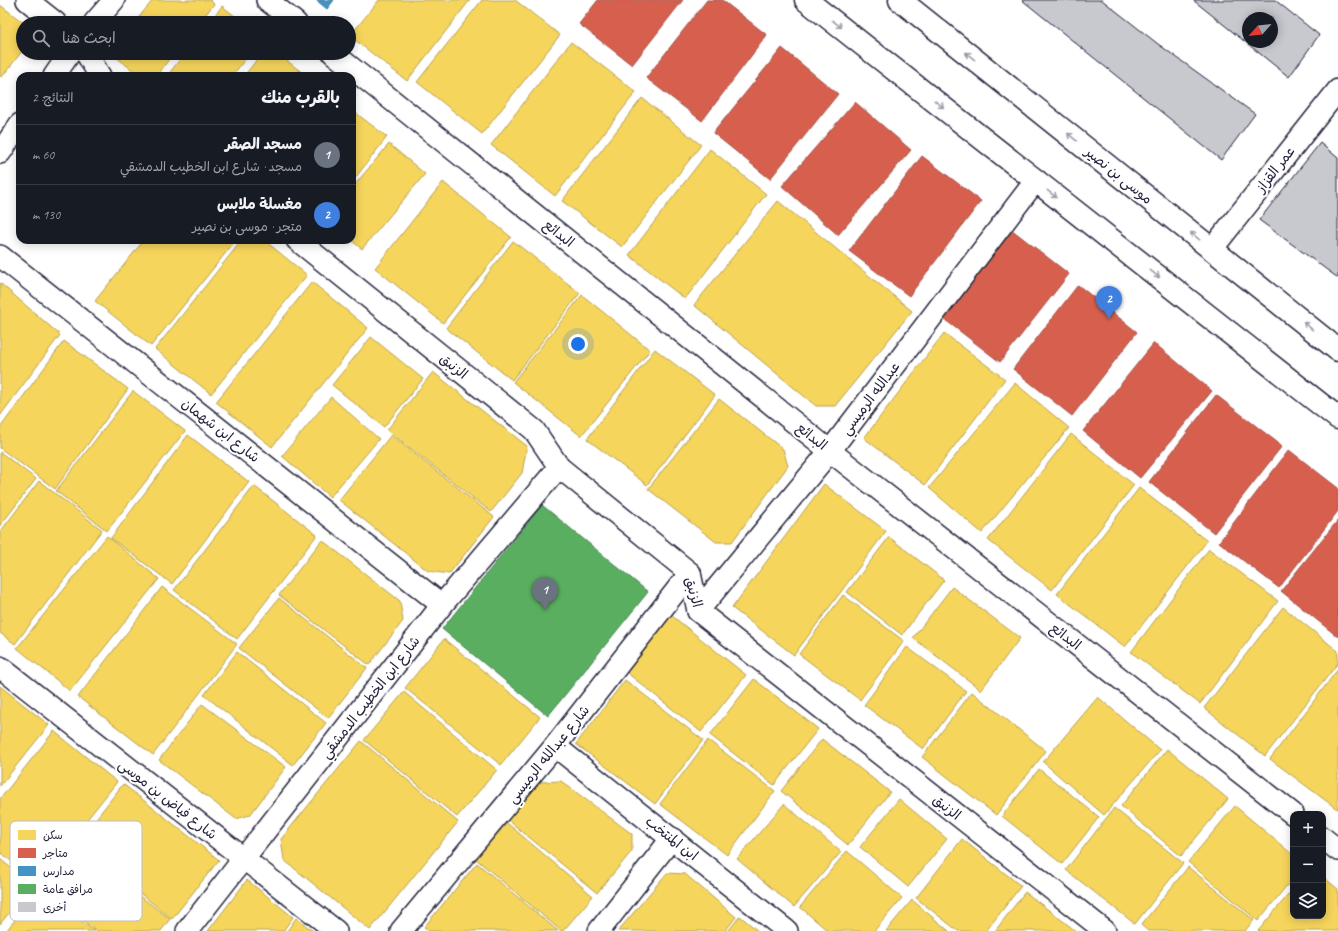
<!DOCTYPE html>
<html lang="ar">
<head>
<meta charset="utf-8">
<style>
	body { margin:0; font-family:Caveat,"Playpen Sans Arabic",sans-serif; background:#20242c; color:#f1f3f6; direction:rtl }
	.controls { position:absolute; right:12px; bottom:12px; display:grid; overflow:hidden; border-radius:8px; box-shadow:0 2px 10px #0003 }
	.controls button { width:36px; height:36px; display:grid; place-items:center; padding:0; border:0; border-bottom:1px solid #363941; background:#171b24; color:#f1f3f6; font:20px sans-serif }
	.compass { position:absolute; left:1242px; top:12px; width:36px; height:36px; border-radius:50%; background:#171b24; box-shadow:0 2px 10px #0003; rotate:243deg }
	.you { position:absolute; left:578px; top:344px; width:14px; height:14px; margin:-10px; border:3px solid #fff; border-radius:50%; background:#1a73e8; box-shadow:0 0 0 6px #1a73e833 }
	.badge { display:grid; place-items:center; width:26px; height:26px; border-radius:50%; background:#9495a2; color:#fff; font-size:13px; font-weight:700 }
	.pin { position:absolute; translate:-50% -33px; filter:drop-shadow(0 1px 2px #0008) }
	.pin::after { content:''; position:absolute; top:21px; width:14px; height:12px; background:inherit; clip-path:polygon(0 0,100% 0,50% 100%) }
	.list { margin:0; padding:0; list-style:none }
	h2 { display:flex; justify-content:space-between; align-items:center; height:52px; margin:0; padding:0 16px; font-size:17px }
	h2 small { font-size:13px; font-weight:400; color:#9ea1a6 }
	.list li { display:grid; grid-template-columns:26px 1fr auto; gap:12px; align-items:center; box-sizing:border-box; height:60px; padding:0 16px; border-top:1px solid #363941 }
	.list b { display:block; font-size:15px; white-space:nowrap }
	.list p { margin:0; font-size:13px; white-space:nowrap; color:#9ea1a6 }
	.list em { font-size:13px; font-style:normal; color:#9ea1a6 }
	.icon { flex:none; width:22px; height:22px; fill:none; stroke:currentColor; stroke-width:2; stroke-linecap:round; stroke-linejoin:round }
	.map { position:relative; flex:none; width:1338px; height:931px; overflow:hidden; direction:ltr }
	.search { position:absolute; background:#171b24; box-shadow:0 2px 10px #0003; left:16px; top:16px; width:340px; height:44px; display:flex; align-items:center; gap:10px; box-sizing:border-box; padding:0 14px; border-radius:22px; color:#9ea1a6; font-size:15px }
	.panel { position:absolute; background:#171b24; box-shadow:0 2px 10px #0003; left:16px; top:72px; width:340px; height:172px; border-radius:12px; direction:rtl }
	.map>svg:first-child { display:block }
</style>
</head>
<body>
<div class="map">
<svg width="1338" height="931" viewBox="0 0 1338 931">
	<rect width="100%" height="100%" fill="#fff"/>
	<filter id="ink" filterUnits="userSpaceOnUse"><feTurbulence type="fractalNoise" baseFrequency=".025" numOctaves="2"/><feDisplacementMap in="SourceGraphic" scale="8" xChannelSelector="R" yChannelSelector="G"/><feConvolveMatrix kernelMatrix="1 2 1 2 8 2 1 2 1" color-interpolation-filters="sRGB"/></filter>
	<g filter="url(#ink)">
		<!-- homes -->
		<g fill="#f6d55c" stroke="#b69f52">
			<polygon points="153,0 210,0 214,4 199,23 134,23"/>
			<polygon points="379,0 470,0 407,81 350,36"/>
			<polygon points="482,0 515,0 560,35 482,134 417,82"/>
			<polygon points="0,5 24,23 23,50 2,77 0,76"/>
			<polygon points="222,6 244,23 209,23"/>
			<polygon points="571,42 636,92 555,196 491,145"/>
			<polygon points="111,53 174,53 156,76 140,76"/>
			<polygon points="185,53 250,53 232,76 167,76"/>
			<polygon points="262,53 277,53 304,74 302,76 244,76"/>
			<polygon points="642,98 701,145 622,247 562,201"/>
			<polygon points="352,110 387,137 352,182"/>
			<polygon points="389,144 425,174 362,249 351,240 352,188"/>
			<polygon points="710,149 766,194 685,299 629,255"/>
			<polygon points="443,182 511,237 443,323 375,268"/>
			<polygon points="778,201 912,311 835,406 816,406 694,305"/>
			<polygon points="144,240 236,240 151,346 95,301"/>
			<polygon points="242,240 264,240 307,275 211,394 155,349"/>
			<polygon points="513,241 580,293 512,380 446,328"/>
			<polygon points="312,282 368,328 272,447 216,402"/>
			<polygon points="0,283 60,335 0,416"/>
			<polygon points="582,295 650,350 581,436 513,382"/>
			<polygon points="944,333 1005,379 925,485 864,438"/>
			<polygon points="371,337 423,379 384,427 332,385"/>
			<polygon points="64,341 128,389 55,489 0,448 0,428"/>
			<polygon points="655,349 715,395 647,485 587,439"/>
			<polygon points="433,372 527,446 522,473 491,512 387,430"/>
			<polygon points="1015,383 1069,428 982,533 929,488"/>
			<polygon points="133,391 185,431 107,531 56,491"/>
			<polygon points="331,397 379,439 330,497 282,456"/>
			<polygon points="719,399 783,449 788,466 732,542 716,542 648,489"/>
			<polygon points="1071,434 1134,485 1052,590 988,540"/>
			<polygon points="188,435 249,482 172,584 111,538"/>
			<polygon points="391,435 494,517 449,574 428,571 339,500"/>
			<polygon points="0,452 36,479 0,526"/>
			<polygon points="39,481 102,530 15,644 0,633 0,532"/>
			<polygon points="824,484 886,531 794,655 732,608"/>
			<polygon points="254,486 317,535 237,639 174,590"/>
			<polygon points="1139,488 1207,541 1125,647 1057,594"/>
			<polygon points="107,536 159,579 70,691 17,648"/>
			<polygon points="889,537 944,580 902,635 847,592"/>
			<polygon points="322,540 400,601 403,621 369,665 279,595"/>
			<polygon points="1209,549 1278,601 1200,704 1131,652"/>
			<polygon points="162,587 237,644 153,755 78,697"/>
			<polygon points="952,587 1020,638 981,690 913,638"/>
			<polygon points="843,595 904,641 860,700 799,654"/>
			<polygon points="279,598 367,668 328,718 239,648"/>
			<polygon points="1283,607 1338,651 1338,663 1265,756 1204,708"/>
			<polygon points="671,615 746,675 701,732 626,672"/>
			<polygon points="444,639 540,717 501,765 405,688"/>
			<polygon points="907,647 966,691 923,749 864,705"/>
			<polygon points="237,652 326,723 293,765 204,695"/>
			<polygon points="1338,669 1338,808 1337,809 1270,759"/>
			<polygon points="754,679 818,729 774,785 710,735"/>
			<polygon points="625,680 703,740 655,804 576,744"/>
			<polygon points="0,686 49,725 0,786"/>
			<polygon points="404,692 497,770 457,817 364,740"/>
			<polygon points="972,692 1046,751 996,815 922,757"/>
			<polygon points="1098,697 1160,750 1104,815 1043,762"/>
			<polygon points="202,704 286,767 250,815 236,819 159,760"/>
			<polygon points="54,731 117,782 37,882 0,852 0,799"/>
			<polygon points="822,739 890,792 848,845 781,791"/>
			<polygon points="708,740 775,791 727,855 660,804"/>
			<polygon points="361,741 458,822 370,930 284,860 281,839"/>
			<polygon points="1167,749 1228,799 1181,856 1121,806"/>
			<polygon points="1039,769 1099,817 1062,864 1002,816"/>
			<polygon points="561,781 632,834 632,851 597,893 508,820 540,782"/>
			<polygon points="123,784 219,860 172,919 77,843"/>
			<polygon points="899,799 947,839 908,887 860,847"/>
			<polygon points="784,804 841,852 794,907 737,859"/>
			<polygon points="1235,806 1293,855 1293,878 1258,921 1188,862"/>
			<polygon points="1114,808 1183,863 1135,924 1066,870"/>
			<polygon points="507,823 593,896 563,931 561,931 476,859"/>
			<polygon points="962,839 1021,886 986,931 958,931 916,898"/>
			<polygon points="72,845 170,919 161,931 97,931 40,888"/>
			<polygon points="847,851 902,898 874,931 828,931 800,907"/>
			<polygon points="0,859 32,885 0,924"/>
			<polygon points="477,863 558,931 429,931 424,927"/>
			<polygon points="1188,867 1254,920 1245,931 1148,931 1141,925"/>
			<polygon points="667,873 685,874 736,917 725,931 618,931"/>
			<polygon points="1323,877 1338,889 1338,931 1258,931 1293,889 1293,916 1323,916"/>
			<polygon points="247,880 293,917 283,931 208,931"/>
			<polygon points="40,889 94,931 6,931"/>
			<polygon points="1025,892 1076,931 995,931"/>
			<polygon points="912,900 949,931 886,931"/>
			<polygon points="740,916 758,931 728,931"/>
			<polygon points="296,918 313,931 287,931"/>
		</g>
		<!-- shops -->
		<g fill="#d6604d" stroke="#a04d48">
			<polygon points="598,0 683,0 632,65 579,24"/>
			<polygon points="707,0 722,0 767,35 702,121 646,78"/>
			<polygon points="782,48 838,94 770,179 713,133"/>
			<polygon points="855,102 911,150 838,235 782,186"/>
			<polygon points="922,156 981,201 909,296 849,251"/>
			<polygon points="1011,229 1069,274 1000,362 940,316"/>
			<polygon points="1078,285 1137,332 1072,416 1013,369"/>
			<polygon points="1154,343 1212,391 1140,478 1083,431"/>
			<polygon points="1216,395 1282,446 1214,533 1149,482"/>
			<polygon points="1289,450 1338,488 1338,511 1279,588 1219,542"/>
			<polygon points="1338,520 1338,637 1281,591"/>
		</g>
		<!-- schools -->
		<polygon fill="#4393c3" stroke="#39719a" points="316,0 334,0 327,9"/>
		<!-- public -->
		<polygon fill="#5aae61" stroke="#498456" points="542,505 648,592 548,716 442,629"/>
		<!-- building -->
		<g fill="#c8c8cf" stroke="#22223b" fill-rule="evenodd">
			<polygon points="1022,0 1102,0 1158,44 1255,114 1221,160"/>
			<path d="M1193 0H1275L1319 35 1289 77ZM1248 18H1272V42H1248Z"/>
			<polygon points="1320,143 1338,158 1338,278 1259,220"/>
		</g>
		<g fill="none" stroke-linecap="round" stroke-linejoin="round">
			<!-- street casing -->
			<g stroke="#22223b" stroke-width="24">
				<g id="street">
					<polyline points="27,0 56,23"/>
					<polyline points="267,0 296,23"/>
					<polyline points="94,23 114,0"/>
					<polyline points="86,53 100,76"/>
					<polyline points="333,53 830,451 1293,814"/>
					<polyline points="54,76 70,53"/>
					<polyline points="0,153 20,124"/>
					<polyline points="297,240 534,430 559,467 690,573 698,611 1105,931"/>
					<polyline points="1212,249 1338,90"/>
					<polyline points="0,256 442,605"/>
					<polyline points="698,611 830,451 1036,180"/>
					<polyline points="0,667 336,931"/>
					<polyline points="555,746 787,931"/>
					<polyline points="1323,838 1338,850"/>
					<polyline points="187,931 442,605 559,467"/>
					<polyline points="401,931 555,746 690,573"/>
					<polyline points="599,931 672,838"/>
				</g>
			</g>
			<!-- secondary casing -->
			<g stroke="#22223b" stroke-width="25">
				<g id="secondary">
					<polyline points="806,0 1338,418"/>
					<polyline points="900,0 1338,350"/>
				</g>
			</g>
			<!-- street -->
			<use href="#street" stroke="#fff" stroke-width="21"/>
			<!-- secondary -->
			<use href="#secondary" stroke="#fff" stroke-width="22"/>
		</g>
		<!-- one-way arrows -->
		<defs><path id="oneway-shaft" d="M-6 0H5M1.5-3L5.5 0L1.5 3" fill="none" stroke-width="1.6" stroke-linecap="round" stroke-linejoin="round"/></defs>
		<g stroke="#9c9ca7">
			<use href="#oneway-shaft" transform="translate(837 24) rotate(38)"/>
			<use href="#oneway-shaft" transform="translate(970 56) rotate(-141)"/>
			<use href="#oneway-shaft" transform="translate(939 104) rotate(38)"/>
			<use href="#oneway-shaft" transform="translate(1072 137) rotate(-141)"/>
			<use href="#oneway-shaft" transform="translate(1052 194) rotate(38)"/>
			<use href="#oneway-shaft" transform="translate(1195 236) rotate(-141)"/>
			<use href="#oneway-shaft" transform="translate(1155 274) rotate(38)"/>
			<use href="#oneway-shaft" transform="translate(1308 326) rotate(-141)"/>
		</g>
	</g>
	<g text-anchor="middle" stroke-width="4" stroke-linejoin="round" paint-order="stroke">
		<!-- street labels -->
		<g font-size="14" fill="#22223b" stroke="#fff">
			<text transform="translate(1275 169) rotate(-52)" y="5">عمر القزاز</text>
			<text transform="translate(1119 175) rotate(39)" y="5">موسى بن نصير</text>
			<text transform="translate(559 233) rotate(39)" y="5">البدائع</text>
			<text transform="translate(454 366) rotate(39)" y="5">الزنبق</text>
			<text transform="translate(870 398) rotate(-53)" y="5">عبدالله الرميسي</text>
			<text transform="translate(221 430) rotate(38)" y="5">شارع ابن شهمان</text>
			<text transform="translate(812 436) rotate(39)" y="5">البدائع</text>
			<text transform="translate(694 592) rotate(74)" y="5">الزنبق</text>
			<text transform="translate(1066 636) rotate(38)" y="5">البدائع</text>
			<text transform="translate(370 697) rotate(-52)" y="5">شارع ابن الخطيب الدمشقي</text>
			<text transform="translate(548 754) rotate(-51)" y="5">شارع عبدالله الرميسي</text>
			<text transform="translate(168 799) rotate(38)" y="5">شارع فياض بن موسى</text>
			<text transform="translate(947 807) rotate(38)" y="5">الزنبق</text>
			<text transform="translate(672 838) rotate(38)" y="5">ابن المنتخب</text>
		</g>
	</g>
	<!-- legend -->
	<rect x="10" y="821" width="132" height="100" rx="6" fill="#fff" stroke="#bdbdc4" stroke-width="1"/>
	<rect x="18" y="830" width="18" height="10" fill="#f6d55c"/>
	<rect x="18" y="848" width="18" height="10" fill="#d6604d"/>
	<rect x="18" y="866" width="18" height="10" fill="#4393c3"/>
	<rect x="18" y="884" width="18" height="10" fill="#5aae61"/>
	<rect x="18" y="902" width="18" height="10" fill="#c8c8cf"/>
	<g font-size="11" fill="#22223b">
		<text x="43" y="839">سكن</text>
		<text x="43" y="857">متاجر</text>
		<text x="43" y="875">مدارس</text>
		<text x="43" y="893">مرافق عامة</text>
		<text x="43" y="911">أخرى</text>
	</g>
</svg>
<div class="controls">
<button>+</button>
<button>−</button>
<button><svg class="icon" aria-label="layers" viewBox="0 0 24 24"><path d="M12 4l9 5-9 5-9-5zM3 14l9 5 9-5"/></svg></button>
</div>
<svg class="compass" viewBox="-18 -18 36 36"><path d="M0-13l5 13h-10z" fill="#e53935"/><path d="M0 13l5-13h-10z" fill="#9ea1a6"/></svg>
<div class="you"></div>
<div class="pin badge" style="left:545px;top:610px;background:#6b7280">1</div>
<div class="pin badge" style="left:1109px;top:319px;background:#3f7fe0">2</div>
<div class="search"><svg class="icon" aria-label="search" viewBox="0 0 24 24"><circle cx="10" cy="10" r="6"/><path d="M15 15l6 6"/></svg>ابحث هنا</div>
<section class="panel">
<h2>بالقرب منك<small>النتائج: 2</small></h2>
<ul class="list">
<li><span class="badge" style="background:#6b7280">1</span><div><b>مسجد الصقر</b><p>مسجد · شارع ابن الخطيب الدمشقي</p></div><em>60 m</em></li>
<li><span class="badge" style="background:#3f7fe0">2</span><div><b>مغسلة ملابس</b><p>متجر · موسى بن نصير</p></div><em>130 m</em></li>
</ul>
</section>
</div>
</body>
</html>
